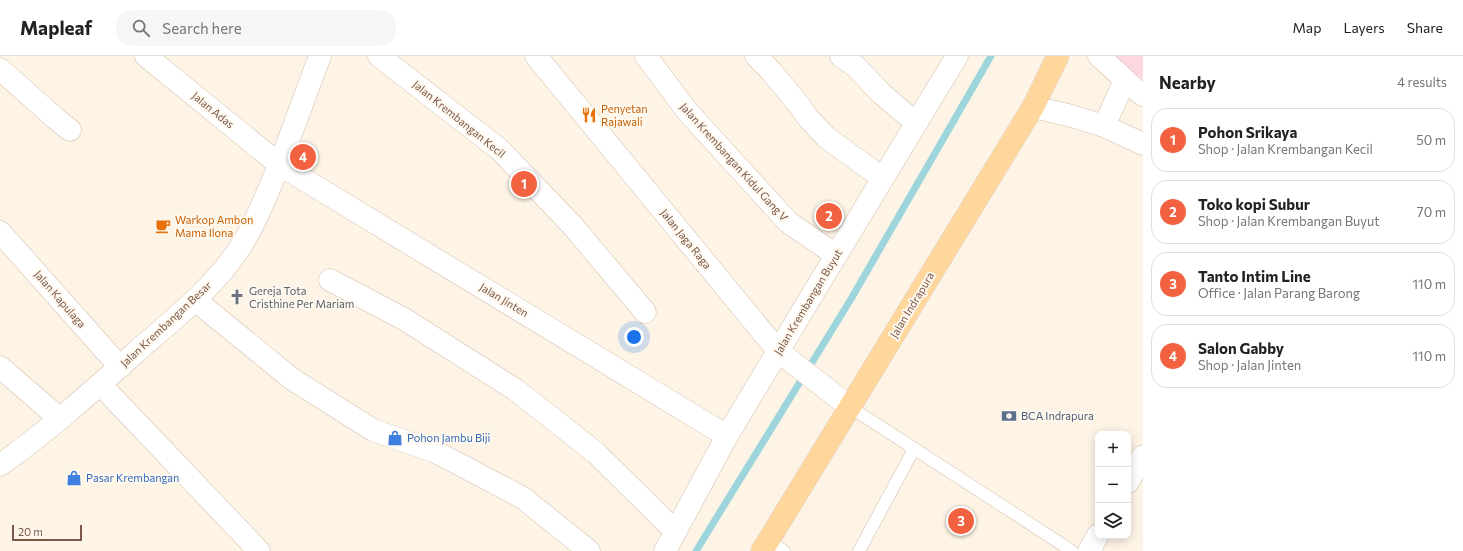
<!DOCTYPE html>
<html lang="en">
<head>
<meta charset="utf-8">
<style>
	body { margin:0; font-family:Commissioner,sans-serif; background:#f6f6f6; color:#222 }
	.controls { position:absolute; right:12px; bottom:12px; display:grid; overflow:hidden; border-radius:8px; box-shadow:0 2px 10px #0003 }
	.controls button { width:36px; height:36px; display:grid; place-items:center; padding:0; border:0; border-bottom:1px solid #e0e0e0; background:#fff; color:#222; font:20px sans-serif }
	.scale { position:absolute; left:12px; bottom:10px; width:70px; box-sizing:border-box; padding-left:4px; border:2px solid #7a5848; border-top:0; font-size:11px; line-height:14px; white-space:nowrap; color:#7a5848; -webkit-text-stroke:3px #fff8ee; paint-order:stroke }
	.you { position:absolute; left:634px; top:281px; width:14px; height:14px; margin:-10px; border:3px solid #fff; border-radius:50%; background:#1a73e8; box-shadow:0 0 0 6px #1a73e833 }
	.badge { display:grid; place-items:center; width:26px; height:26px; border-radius:50%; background:#f26241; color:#fff; font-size:13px; font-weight:700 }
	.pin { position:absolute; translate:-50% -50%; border:2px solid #fff; box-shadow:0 1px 4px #0006 }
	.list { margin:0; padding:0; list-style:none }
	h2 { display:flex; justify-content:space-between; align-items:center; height:52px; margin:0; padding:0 16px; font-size:17px }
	h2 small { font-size:13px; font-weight:400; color:#767676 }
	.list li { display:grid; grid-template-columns:26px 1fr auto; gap:12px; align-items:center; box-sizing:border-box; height:64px; margin:0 8px 8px; padding:0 8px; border:1px solid #e0e0e0; border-radius:16px }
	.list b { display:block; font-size:15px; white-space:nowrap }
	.list p { margin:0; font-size:13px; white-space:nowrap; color:#767676 }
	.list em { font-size:13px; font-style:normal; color:#767676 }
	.icon { flex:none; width:22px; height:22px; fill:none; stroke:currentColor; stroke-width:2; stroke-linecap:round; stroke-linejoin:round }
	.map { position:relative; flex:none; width:1143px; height:495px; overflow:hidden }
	header { display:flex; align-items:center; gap:24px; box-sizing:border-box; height:56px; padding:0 20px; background:#fff; border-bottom:1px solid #e0e0e0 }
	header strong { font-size:19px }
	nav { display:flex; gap:22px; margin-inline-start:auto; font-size:14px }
	.search { width:280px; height:36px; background:#f6f6f6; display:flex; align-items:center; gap:10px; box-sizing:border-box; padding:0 14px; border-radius:16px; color:#767676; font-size:15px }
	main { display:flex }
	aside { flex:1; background:#fff }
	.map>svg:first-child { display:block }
</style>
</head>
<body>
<header>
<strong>Mapleaf</strong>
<div class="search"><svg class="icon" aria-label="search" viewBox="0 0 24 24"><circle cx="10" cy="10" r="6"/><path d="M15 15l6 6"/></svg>Search here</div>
<nav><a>Map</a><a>Layers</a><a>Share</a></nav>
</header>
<main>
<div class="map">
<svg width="1143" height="495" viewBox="0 0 1143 495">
	<rect width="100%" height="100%" fill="#fef4e6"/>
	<!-- medical -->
	<polygon fill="#fdd8de" points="1110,0 1143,0 1143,23 1111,1"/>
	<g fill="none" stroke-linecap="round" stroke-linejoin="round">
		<!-- stream -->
		<polyline stroke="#9dd5dd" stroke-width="7" points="696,495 851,243 991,0"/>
		<!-- lane casing -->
		<g stroke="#d4bdad" stroke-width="13">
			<g id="lane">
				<polyline points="850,351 1072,495"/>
				<polyline points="769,485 784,495"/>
				<polyline points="859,495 914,393"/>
			</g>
		</g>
		<!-- street casing -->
		<g stroke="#d4bdad" stroke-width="23">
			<g id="street">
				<polyline points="146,0 280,109 727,380"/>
				<polyline points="379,0 499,93 572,169 645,256"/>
				<polyline points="536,0 778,295 850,351"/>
				<polyline points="646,0 687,55 788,166 836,199"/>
				<polyline points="756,0 771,15 799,49 808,62 826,81 882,122"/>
				<polyline points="841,0 855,10 882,38 916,67"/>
				<polyline points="0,13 55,62 70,74"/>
				<polyline points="0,176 120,311"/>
				<polyline points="330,224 404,263 516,334 596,397 675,475"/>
				<polyline points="195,244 292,323 373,374 433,395 457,407 523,442 589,495"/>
				<polyline points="0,311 60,363"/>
				<polyline points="101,329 259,495"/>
				<path d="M0 409C51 373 97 331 144 289 179 259 216 229 241 190 253 172 261 152 269 133 288 89 303 44 320 0"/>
				<polyline points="1128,426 1143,400"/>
				<polyline points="665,495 727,380 757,330 957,0"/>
				<polyline points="1089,495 1098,479"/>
			</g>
		</g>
		<!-- secondary casing -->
		<g stroke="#d7bcaa" stroke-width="23">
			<g id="secondary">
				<polyline points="1099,0 1135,33 1143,39"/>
				<polyline points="1033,51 1068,59 1104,70 1143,88"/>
				<polyline points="1104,70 1125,24"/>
			</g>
		</g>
		<!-- primary casing -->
		<g stroke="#dcd4cf" stroke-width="23">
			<polyline id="primary" points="762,495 1033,51 1058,0"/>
		</g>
		<!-- lane -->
		<use href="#lane" stroke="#fff" stroke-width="12"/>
		<!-- street -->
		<use href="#street" stroke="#fff" stroke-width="22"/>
		<!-- secondary -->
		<use href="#secondary" stroke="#fff" stroke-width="22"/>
		<!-- primary -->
		<use href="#primary" stroke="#ffd69c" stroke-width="22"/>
	</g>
	<!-- icons -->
	<defs>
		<g id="restaurant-bare" transform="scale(1.2)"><path d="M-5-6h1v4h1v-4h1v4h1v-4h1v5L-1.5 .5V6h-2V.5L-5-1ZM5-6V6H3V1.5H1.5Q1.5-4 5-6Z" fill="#e8710a" stroke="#fff8ee" stroke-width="2.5" paint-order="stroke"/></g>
		<g id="cafe-bare" transform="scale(1.2)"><path d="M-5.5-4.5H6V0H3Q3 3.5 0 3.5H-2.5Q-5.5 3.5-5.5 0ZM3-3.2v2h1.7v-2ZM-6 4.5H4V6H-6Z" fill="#e8710a" stroke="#fff8ee" stroke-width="2.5" paint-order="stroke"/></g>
		<g id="church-bare" transform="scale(1.2)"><path d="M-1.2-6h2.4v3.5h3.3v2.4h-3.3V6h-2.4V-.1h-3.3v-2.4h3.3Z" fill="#6b7280" stroke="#fff8ee" stroke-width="2.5" paint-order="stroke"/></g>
		<g id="bank-bare" transform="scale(1.2)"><path d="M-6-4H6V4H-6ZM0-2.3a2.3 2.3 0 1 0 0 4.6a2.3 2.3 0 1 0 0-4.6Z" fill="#5c6f8a" stroke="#fff8ee" stroke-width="2.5" paint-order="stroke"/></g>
		<g id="shop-bare" transform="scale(1.2)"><path d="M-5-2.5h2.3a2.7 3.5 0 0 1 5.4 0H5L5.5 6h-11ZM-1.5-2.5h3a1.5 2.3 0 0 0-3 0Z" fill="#3f7fe0" stroke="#fff8ee" stroke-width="2.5" paint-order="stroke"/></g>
	</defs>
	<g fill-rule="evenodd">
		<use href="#restaurant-bare" x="589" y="59"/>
		<use href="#cafe-bare" x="163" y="170"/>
		<use href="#church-bare" x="237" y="241"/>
		<use href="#bank-bare" x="1009" y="360"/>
		<use href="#shop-bare" x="395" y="382"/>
		<use href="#shop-bare" x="74" y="422"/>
	</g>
	<g text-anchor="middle" stroke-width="4" stroke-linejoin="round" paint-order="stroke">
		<!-- food labels -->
		<g font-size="11" fill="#c56008" stroke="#fff8ee" text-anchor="start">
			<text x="601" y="57">Penyetan<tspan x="601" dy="13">Rajawali</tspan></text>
			<text x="175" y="168">Warkop Ambon<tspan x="175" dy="13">Mama Ilona</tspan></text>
		</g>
		<!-- street labels -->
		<g font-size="11" fill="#7a5848" stroke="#fff8ee">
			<text transform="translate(213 54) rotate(39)" y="4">Jalan Adas</text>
			<text transform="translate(459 63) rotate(39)" y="4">Jalan Krembangan Kecil</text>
			<text transform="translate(734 106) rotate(48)" y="4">Jalan Krembangan Kidul Gang V</text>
			<text transform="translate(686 183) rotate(51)" y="4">Jalan Jaga Raga</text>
			<text transform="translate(60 243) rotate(49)" y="4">Jalan Kapulaga</text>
			<text transform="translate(504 244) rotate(31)" y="4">Jalan Jinten</text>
			<text transform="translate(808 246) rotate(-59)" y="4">Jalan Krembangan Buyut</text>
			<text transform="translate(912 249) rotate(-59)" y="4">Jalan Indrapura</text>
			<text transform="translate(166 268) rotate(-43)" y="4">Jalan Krembangan Besar</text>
		</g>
		<!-- worship labels -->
		<g font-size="11" fill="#5b616d" stroke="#fff8ee" text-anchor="start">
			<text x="249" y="239">Gereja Tota<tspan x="249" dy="13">Cristhine Per Mariam</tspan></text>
		</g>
		<!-- service labels -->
		<g font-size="11" fill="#4e5e75" stroke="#fff8ee" text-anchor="start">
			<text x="1021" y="364">BCA Indrapura</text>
		</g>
		<!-- shop labels -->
		<g font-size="11" fill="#366cbe" stroke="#fff8ee" text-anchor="start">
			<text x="407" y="386">Pohon Jambu Biji</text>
			<text x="86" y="426">Pasar Krembangan</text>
		</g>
	</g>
</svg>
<div class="controls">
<button>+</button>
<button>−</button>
<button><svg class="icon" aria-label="layers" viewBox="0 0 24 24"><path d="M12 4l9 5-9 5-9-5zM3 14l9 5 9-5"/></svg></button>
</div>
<div class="scale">20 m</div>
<div class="you"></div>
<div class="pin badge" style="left:524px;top:128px">1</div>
<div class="pin badge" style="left:829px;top:160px">2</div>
<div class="pin badge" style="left:961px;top:465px">3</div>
<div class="pin badge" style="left:303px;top:101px">4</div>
</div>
<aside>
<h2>Nearby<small>4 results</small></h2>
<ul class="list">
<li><span class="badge">1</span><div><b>Pohon Srikaya</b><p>Shop · Jalan Krembangan Kecil</p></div><em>50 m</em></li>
<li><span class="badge">2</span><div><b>Toko kopi Subur</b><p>Shop · Jalan Krembangan Buyut</p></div><em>70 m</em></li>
<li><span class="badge">3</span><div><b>Tanto Intim Line</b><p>Office · Jalan Parang Barong</p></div><em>110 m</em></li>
<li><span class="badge">4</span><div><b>Salon Gabby</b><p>Shop · Jalan Jinten</p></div><em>110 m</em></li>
</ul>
</aside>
</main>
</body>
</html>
